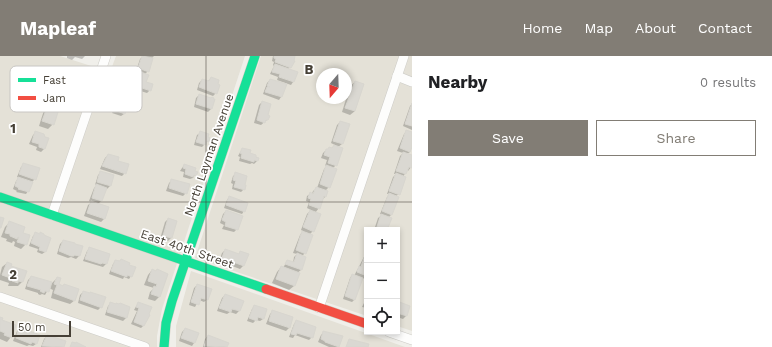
<!DOCTYPE html>
<html lang="en">
<head>
<meta charset="utf-8">
<style>
	body { margin:0; font-family:"Work Sans",sans-serif; background:#f2f2f2; color:#202124 }
	.controls { position:absolute; right:12px; bottom:12px; display:grid; overflow:hidden; border-radius:0px; box-shadow:0 2px 6px #0003 }
	.controls button { width:36px; height:36px; display:grid; place-items:center; padding:0; border:0; border-bottom:1px solid #e0e0e0; background:#fff; color:#202124; font:20px sans-serif }
	.compass { position:absolute; left:316px; top:12px; width:36px; height:36px; border-radius:50%; background:#fff; box-shadow:0 2px 6px #0003; rotate:199deg }
	.scale { position:absolute; left:12px; bottom:10px; width:59px; box-sizing:border-box; padding-left:4px; border:2px solid #464036; border-top:0; font-size:11px; line-height:14px; white-space:nowrap; color:#464036; -webkit-text-stroke:3px #fff; paint-order:stroke }
	.list { margin:0; padding:0; list-style:none }
	h2 { display:flex; justify-content:space-between; align-items:center; height:52px; margin:0; padding:0 16px; font-size:17px }
	h2 small { font-size:13px; font-weight:400; color:#757577 }
	.actions { display:flex; gap:8px; padding:12px 16px }
	.actions a { flex:1; padding:9px 0; border:1px solid #827d75; border-radius:0px; text-align:center; font-size:14px; color:#827d75 }
	.actions .main { background:#827d75; color:#fff }
	.icon { flex:none; width:22px; height:22px; fill:none; stroke:currentColor; stroke-width:2; stroke-linecap:round; stroke-linejoin:round }
	.map { position:relative; flex:none; width:412px; height:291px; overflow:hidden }
	header { display:flex; align-items:center; gap:24px; box-sizing:border-box; height:56px; padding:0 20px; background:#827d75; color:#fff }
	header strong { font-size:19px }
	nav { display:flex; gap:22px; margin-inline-start:auto; font-size:14px }
	main { display:flex }
	aside { flex:1; background:#fff }
	.map>svg:first-child { display:block }
</style>
</head>
<body>
<header>
<strong>Mapleaf</strong>
<nav><a>Home</a><a>Map</a><a>About</a><a>Contact</a></nav>
</header>
<main>
<div class="map">
<svg width="412" height="291" viewBox="0 0 412 291">
	<rect width="100%" height="100%" fill="#f0efea"/>
	<!-- residential -->
	<g fill="#e4e1d7" fill-rule="evenodd">
		<polygon points="0,0 60,0 110,16 116,0 245,0 162,253 157,280 157,291 0,291"/>
		<path d="M261 0H412V275L397 270V174H367V260L195 202ZM322 18H346V42H322Z"/>
		<polygon points="191,215 405,291 176,291 176,270"/>
	</g>
	<!-- shadow -->
	<g fill="#0003">
		<polygon points="67,0 85,0 82,3 75,1 72,4 67,2"/>
		<polygon points="143,0 154,0 152,2 148,15 145,18 145,27 150,34 147,37 131,32 135,19 138,16 136,15 140,3"/>
		<polygon points="273,0 291,0 290,11 288,14 293,26 291,29 277,24 278,21 270,18 274,10 273,9 274,6 272,5"/>
		<polygon points="211,22 216,37 213,40 197,34 199,27 202,24 208,25"/>
		<polygon points="270,24 281,41 279,44 263,38 267,27"/>
		<polygon points="355,26 355,55 350,59 342,56 350,30"/>
		<polygon points="47,39 61,43 53,68 48,73 39,70 45,51 41,50 43,43"/>
		<polygon points="199,39 214,44 211,53 208,56 194,51 196,42"/>
		<polygon points="123,40 124,58 121,60 112,57"/>
		<polygon points="262,46 268,63 261,69 254,67 259,49"/>
		<polygon points="412,48 412,74 403,70 410,50"/>
		<polygon points="340,66 342,88 338,91 336,109 333,112 329,131 325,135 325,141 323,143 319,152 315,157 313,175 309,179 305,197 302,200 305,201 301,214 297,217 299,218 294,230 289,234 272,227 277,216 281,211 283,212 287,205 293,207 294,201 297,198 293,197 300,179 303,175 301,174 307,158 311,154 307,152 309,146 306,145 307,140 310,138 312,138 313,135 317,132 324,113 327,110 325,110 327,104 321,102 323,97 326,94 331,93 335,89 331,87 337,69"/>
		<polygon points="407,75 412,77 412,88 410,96 407,98 412,106 412,110 408,115 407,114 403,121 399,138 396,140 391,159 388,162 386,174 374,174 378,162 382,159 380,158 387,141 389,138 387,138 393,121 396,118 394,118 400,100 403,97 397,95 404,78"/>
		<polygon points="36,76 48,83 44,93 41,96 36,94 37,91 29,88 33,79"/>
		<polygon points="200,77 208,85 202,91 194,89 197,79"/>
		<polygon points="242,93 258,102 257,105 254,108 252,107 250,108 239,105 240,101 238,100"/>
		<polygon points="108,99 116,105 125,117 122,120 100,113 105,102"/>
		<polygon points="24,108 35,123 31,127 28,135 26,138 16,136 17,135 13,133 16,125 19,122 17,121 21,111"/>
		<polygon points="184,109 194,115 195,119 193,122 190,123 183,121 184,116 180,115"/>
		<polygon points="101,116 110,130 107,133 105,132 101,145 98,148 108,152 104,163 101,166 84,160 88,149 92,146 89,145 94,132 97,129 95,129 98,119"/>
		<polygon points="236,118 244,133 241,136 232,133 233,128 231,127 233,120"/>
		<polygon points="172,124 186,137 183,140 166,135 169,127"/>
		<polygon points="229,141 244,155 242,158 224,152 227,144"/>
		<polygon points="226,155 237,173 234,176 222,173 224,169 220,167 223,158"/>
		<polygon points="168,163 176,165 171,182 168,185 160,183 165,166"/>
		<polygon points="9,167 22,177 26,188 21,193 14,190 15,186 13,185 12,187 6,185 7,183 1,181 5,171"/>
		<polygon points="36,177 39,179 41,177 45,196 42,198 37,196 38,193 29,190 33,180"/>
		<polygon points="63,185 79,200 76,203 71,201 68,202 57,198 60,188"/>
		<polygon points="90,192 109,199 106,208 103,211 83,205 87,195"/>
		<polygon points="225,194 238,199 241,196 247,198 243,210 240,213 219,205 222,197"/>
		<polygon points="367,195 367,221 365,223 362,222 355,243 352,246 343,243 350,222 352,219 354,220"/>
		<polygon points="115,205 128,209 131,220 129,223 124,221 123,223 109,218 113,208"/>
		<polygon points="7,207 22,226 18,230 8,230 9,227 0,224 0,219 2,211"/>
		<polygon points="152,214 167,219 159,241 155,245 148,243 150,236 154,232 144,229 148,219"/>
		<polygon points="31,221 52,227 57,222 58,229 75,244 70,248 51,242 53,234 49,232 45,239 42,238 40,239 38,238 38,237 25,233 28,224"/>
		<polygon points="197,229 207,243 204,246 199,244 195,251 189,249 194,232"/>
		<polygon points="83,236 101,251 98,254 78,247 80,239"/>
		<polygon points="225,239 242,245 239,255 236,258 230,256 227,258 217,255 222,242"/>
		<polygon points="367,241 367,252 362,251"/>
		<polygon points="397,246 409,250 406,260 403,263 397,261"/>
		<polygon points="111,247 115,249 120,248 129,252 126,262 123,265 105,259 108,250"/>
		<polygon points="138,247 144,269 141,272 131,268 137,255 134,254"/>
		<polygon points="254,250 263,263 260,265 256,264 253,267 247,265 252,253"/>
		<polygon points="273,255 292,262 289,272 286,275 266,268 270,258"/>
		<polygon points="0,262 11,281 7,286 0,283"/>
		<polygon points="296,265 312,281 309,284 295,279 293,282 289,281 294,268"/>
		<polygon points="20,272 36,288 33,290 29,289 27,290 13,285 17,275"/>
		<polygon points="185,273 198,277 194,287 192,290 179,285 182,276"/>
		<polygon points="324,276 342,281 338,291 329,291 318,286 321,279"/>
		<polygon points="47,280 65,286 63,291 41,291 44,283"/>
		<polygon points="208,280 227,287 226,291 203,291 205,283"/>
	</g>
	<!-- building -->
	<g fill="#dad8d2" stroke="#d8d6cf">
		<polygon points="142,0 153,2 149,16 138,12"/>
		<polygon points="274,0 295,0 294,5 295,5 291,12 275,6 276,3 274,2"/>
		<polygon points="275,8 298,16 294,26 279,21 280,18 272,16"/>
		<polygon points="138,15 149,19 146,26 153,28 151,35 133,29"/>
		<polygon points="211,21 219,24 218,28 220,29 217,38 199,31 202,23 209,25"/>
		<polygon points="270,23 287,28 282,41 265,36 267,31 270,31 267,30"/>
		<polygon points="355,25 364,28 355,55 345,52"/>
		<polygon points="47,38 62,43 54,69 42,65 49,46 45,45"/>
		<polygon points="199,38 211,42 212,41 214,42 213,43 215,43 212,53 196,48"/>
		<polygon points="122,39 131,42 125,58 114,54 116,49 118,50"/>
		<polygon points="262,45 271,48 268,59 270,60 268,64 266,64 265,67 257,64"/>
		<polygon points="412,47 412,70 405,68"/>
		<polygon points="340,65 350,68 343,88 333,85"/>
		<polygon points="406,74 412,76 412,91 410,96 400,92"/>
		<polygon points="35,75 44,78 45,81 49,82 45,93 39,91 39,88 32,86"/>
		<polygon points="200,75 209,78 208,81 210,82 209,86 207,85 206,89 196,86"/>
		<polygon points="334,89 343,92 337,110 328,107 330,101 324,99 326,93 328,93 329,91 332,92"/>
		<polygon points="242,92 251,94 250,97 256,99 256,101 259,102 258,105 254,104 254,106 241,102 242,98 240,97"/>
		<polygon points="403,96 412,99 412,112 409,111 406,118 396,115"/>
		<polygon points="108,98 119,101 118,105 129,108 126,118 102,110"/>
		<polygon points="23,107 40,112 36,124 19,118"/>
		<polygon points="184,108 196,112 195,115 198,116 196,120 194,119 193,121 185,118 186,113 183,112"/>
		<polygon points="326,109 337,113 330,132 320,128"/>
		<polygon points="100,115 114,119 111,130 97,126"/>
		<polygon points="235,116 247,120 245,129 246,129 245,134 234,131 236,125 233,124"/>
		<polygon points="396,117 406,121 400,139 389,135"/>
		<polygon points="18,121 33,126 29,136 18,133 19,132 15,130"/>
		<polygon points="171,123 190,128 187,138 169,132"/>
		<polygon points="96,128 107,132 102,145 92,142"/>
		<polygon points="316,131 328,135 326,141 324,140 320,153 309,149 311,143 308,142 310,136 313,138"/>
		<polygon points="389,137 399,141 392,159 382,155"/>
		<polygon points="229,140 248,147 245,156 226,149"/>
		<polygon points="91,145 109,151 105,163 87,157"/>
		<polygon points="226,154 243,160 238,174 225,170 226,166 222,164"/>
		<polygon points="310,154 321,158 314,176 303,171"/>
		<polygon points="381,158 392,162 387,174 376,174"/>
		<polygon points="0,161 4,162 1,172 0,172"/>
		<polygon points="168,162 177,165 172,182 163,180"/>
		<polygon points="9,165 25,171 23,177 30,179 27,189 17,186 19,181 18,181 17,183 10,180 10,178 5,177"/>
		<polygon points="302,175 313,179 306,198 296,194"/>
		<polygon points="35,176 40,178 40,176 44,178 44,179 51,182 46,196 39,194 40,191 31,187"/>
		<polygon points="63,184 75,187 75,188 83,190 80,200 74,199 74,200 71,200 59,195"/>
		<polygon points="89,191 110,198 107,208 102,207 101,208 85,203"/>
		<polygon points="225,193 239,198 240,195 249,198 244,210 222,202"/>
		<polygon points="297,197 306,201 302,214 285,208 287,204 294,206"/>
		<polygon points="365,199 367,199 367,220 357,216 359,210 361,211"/>
		<polygon points="121,203 130,207 129,209 136,211 132,221 127,219 127,221 111,215 115,204 120,205"/>
		<polygon points="7,206 12,208 11,210 27,215 23,226 18,225 18,227 12,225 13,223 2,219"/>
		<polygon points="281,210 300,217 295,230 276,223"/>
		<polygon points="152,213 156,215 157,213 168,218 160,241 151,238 154,230 156,231 157,228 148,225"/>
		<polygon points="352,218 363,222 355,244 345,240"/>
		<polygon points="31,220 52,226 49,236 45,235 44,237 40,235 41,234 27,230"/>
		<polygon points="57,221 61,222 59,228 63,230 64,228 79,233 75,245 54,237 57,229 54,228"/>
		<polygon points="197,228 212,233 208,244 201,242 199,249 191,246"/>
		<polygon points="83,235 90,237 90,236 106,241 102,252 80,244"/>
		<polygon points="225,238 244,245 240,255 232,253 231,256 219,252"/>
		<polygon points="397,245 410,250 407,260 397,257"/>
		<polygon points="110,246 116,248 116,247 119,248 120,247 130,251 127,262 107,256"/>
		<polygon points="138,246 152,251 149,258 150,259 144,270 134,266 139,252 136,251"/>
		<polygon points="254,249 267,253 264,263 258,261 257,265 249,262"/>
		<polygon points="272,254 293,261 290,272 269,265"/>
		<polygon points="0,261 3,262 2,264 16,269 12,282 4,279 5,277 0,275"/>
		<polygon points="296,264 316,271 313,282 297,277 296,279 291,278"/>
		<polygon points="19,271 40,279 37,288 32,286 31,288 16,282"/>
		<polygon points="185,272 199,277 195,287 181,282"/>
		<polygon points="323,275 343,280 339,291 325,286 325,285 321,283"/>
		<polygon points="47,279 66,285 64,291 42,290"/>
		<polygon points="208,279 229,287 227,291 204,290"/>
		<polygon points="349,283 369,288 368,291 346,291"/>
		<polygon points="72,286 76,287 76,286 86,291 70,291"/>
	</g>
	<g fill="none" stroke-linecap="round" stroke-linejoin="round">
		<!-- street casing -->
		<g stroke="#cccbc6" stroke-width="10">
			<g id="street">
				<polyline points="397,20 412,26"/>
				<polyline points="52,159 106,0"/>
				<polyline points="0,241 145,291"/>
				<polyline points="319,252 404,0"/>
				<polyline points="389,276 412,284"/>
			</g>
		</g>
		<!-- fast casing -->
		<g stroke="#d0ccc1" stroke-width="10">
			<g id="fast">
				<polyline points="0,141 266,233"/>
				<polyline points="164,291 166,267 172,245 255,0"/>
			</g>
		</g>
		<!-- jam casing -->
		<g stroke="#d0ccc1" stroke-width="10">
			<polyline id="jam" points="266,233 367,268"/>
		</g>
		<!-- street -->
		<use href="#street" stroke="#fdfdfc" stroke-width="9"/>
		<!-- fast -->
		<use href="#fast" stroke="#16e098" stroke-width="9"/>
		<!-- jam -->
		<use href="#jam" stroke="#f24e42" stroke-width="9"/>
	</g>
	<!-- grid -->
	<path fill="none" stroke="#464036" stroke-width="1" stroke-opacity="0.55" d="M206 0V291M0 146H412"/>
	<g text-anchor="middle" stroke-width="3.5" stroke-linejoin="round" paint-order="stroke">
		<!-- street labels -->
		<g font-size="12" fill="#464036" stroke="#fff">
			<text transform="translate(209 99) rotate(-71)" y="4">North Layman Avenue</text>
			<text transform="translate(187 193) rotate(19)" y="4">East 40th Street</text>
		</g>
	</g>
	<!-- legend -->
	<rect x="10" y="10" width="132" height="46" rx="6" fill="#fff" stroke="#c8c6c3" stroke-width="1"/>
	<rect x="18" y="22" width="18" height="4" fill="#16e098"/>
	<rect x="18" y="40" width="18" height="4" fill="#f24e42"/>
	<g font-size="11" fill="#464036">
		<text x="43" y="28">Fast</text>
		<text x="43" y="46">Jam</text>
	</g>
	<g font-size="13" text-anchor="middle" font-weight="bold" fill="#464036" stroke="#fff" stroke-width="3.5" stroke-linejoin="round" paint-order="stroke">
		<text x="309" y="18">B</text>
		<text x="13" y="77">1</text>
		<text x="13" y="223">2</text>
	</g>
</svg>
<div class="controls">
<button>+</button>
<button>−</button>
<button><svg class="icon" aria-label="locate" viewBox="0 0 24 24"><circle cx="12" cy="12" r="6"/><path d="M12 2v4M12 18v4M2 12h4M18 12h4"/></svg></button>
</div>
<svg class="compass" viewBox="-18 -18 36 36"><path d="M0-13l5 13h-10z" fill="#e53935"/><path d="M0 13l5-13h-10z" fill="#757577"/></svg>
<div class="scale">50 m</div>
</div>
<aside>
<h2>Nearby<small>0 results</small></h2>
<ul class="list">
</ul>
<div class="actions"><a class="main">Save</a><a>Share</a></div>
</aside>
</main>
</body>
</html>
